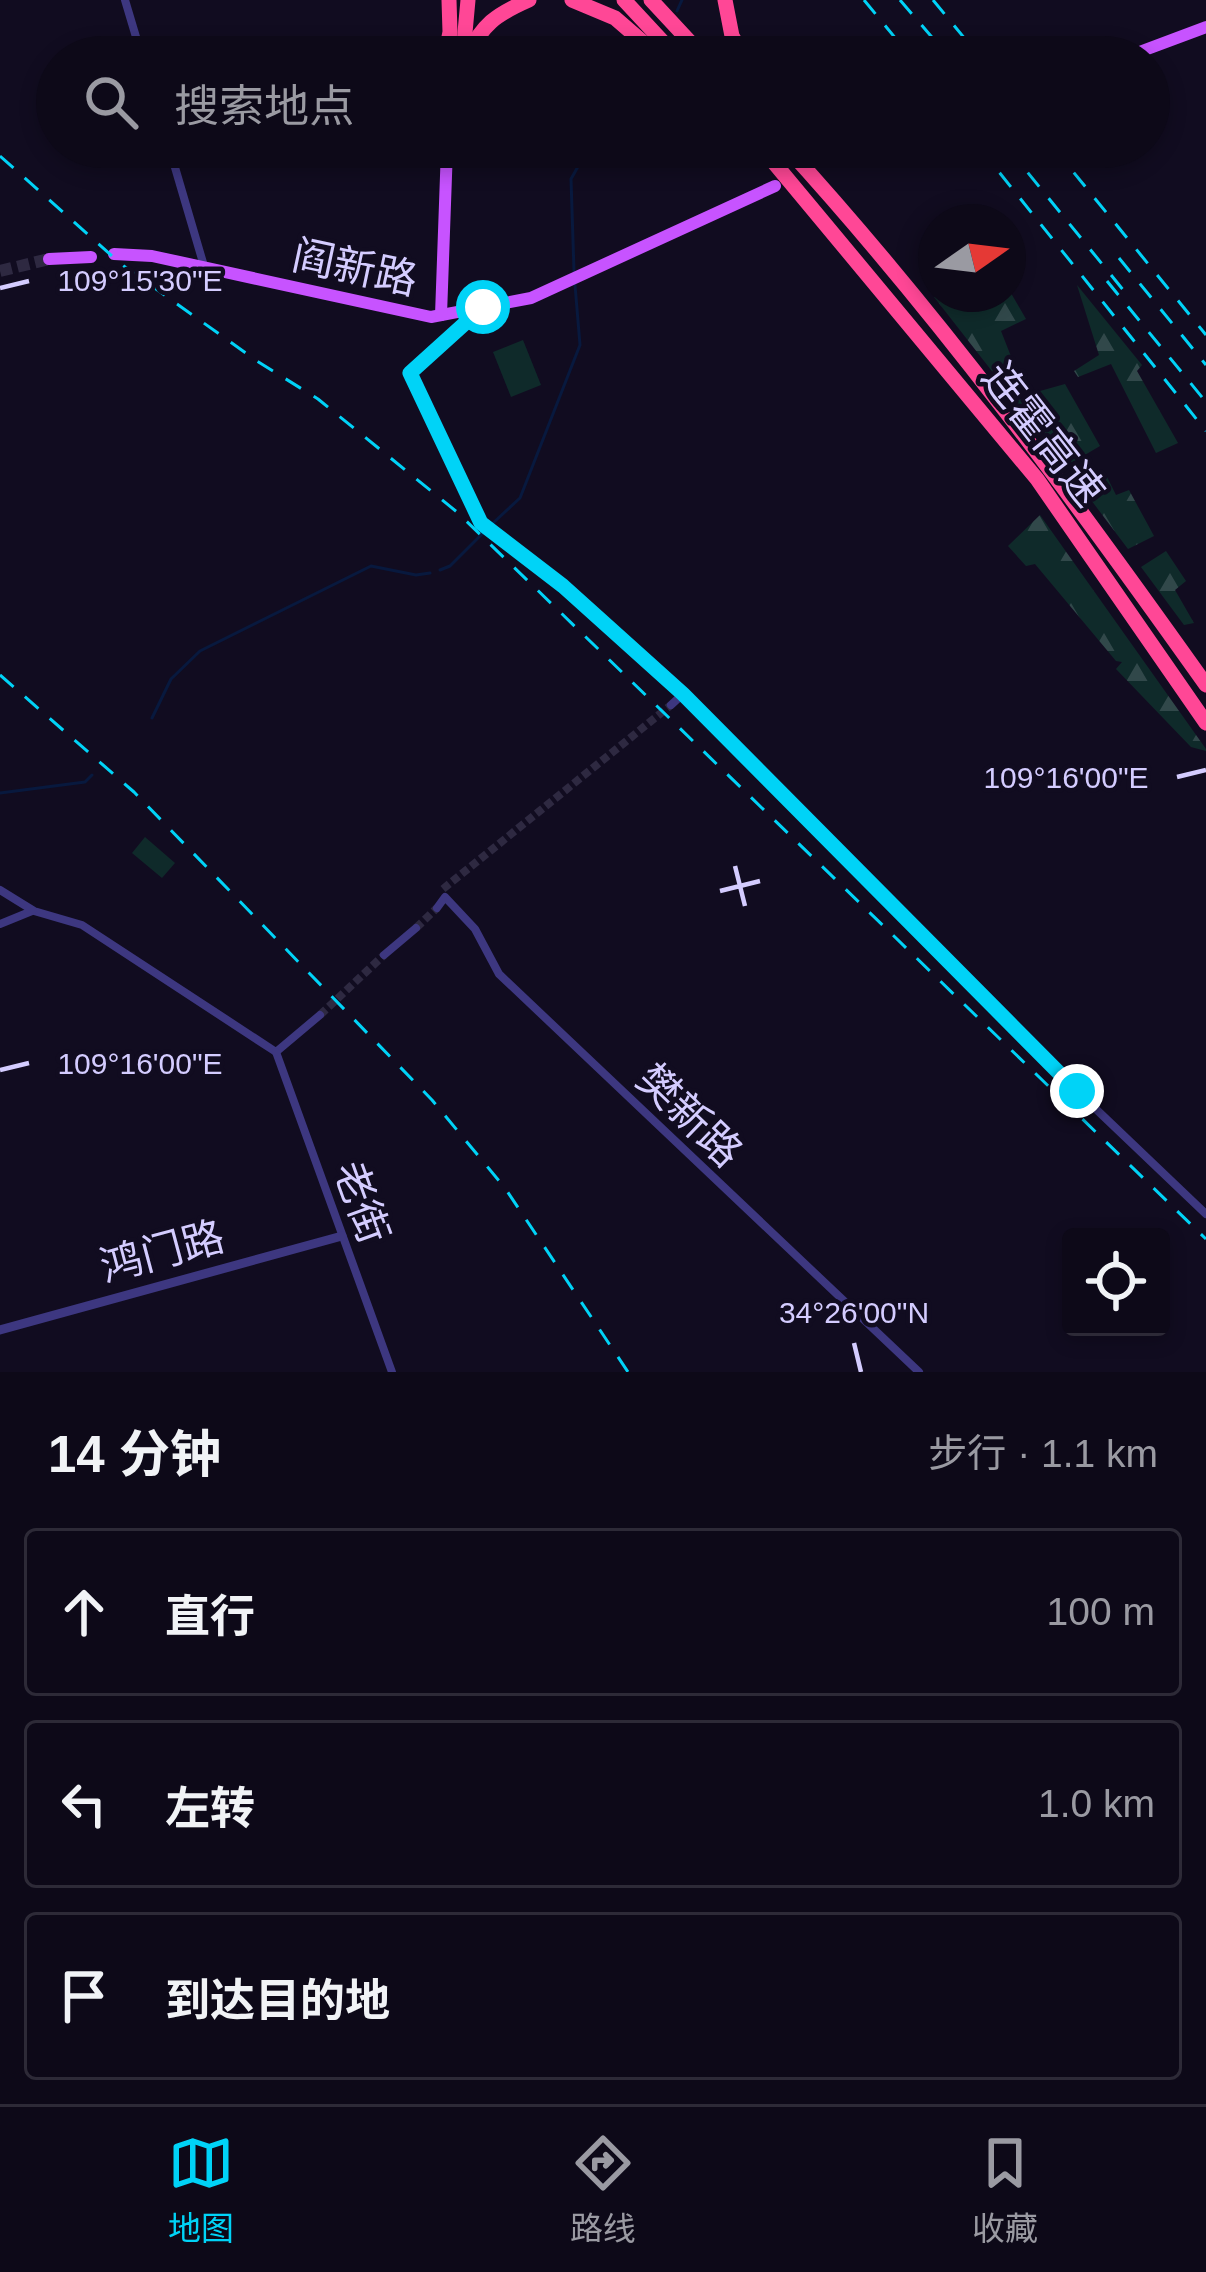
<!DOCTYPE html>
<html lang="zh">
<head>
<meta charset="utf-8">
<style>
	body { margin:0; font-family:Arial,"Noto Sans SC",sans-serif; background:#1b1725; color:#f1f3f6 }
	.controls { position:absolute; right:36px; bottom:36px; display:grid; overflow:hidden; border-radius:12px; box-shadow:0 6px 18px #0003 }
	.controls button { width:108px; height:108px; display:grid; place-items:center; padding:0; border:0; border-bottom:3px solid #2d2a37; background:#0d0918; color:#f1f3f6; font:60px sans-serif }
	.compass { position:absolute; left:918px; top:204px; width:108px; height:108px; border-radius:50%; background:#0d0918; box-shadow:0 6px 18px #0003; rotate:76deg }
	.stop { position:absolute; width:36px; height:36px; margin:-27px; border:9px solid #00d3f7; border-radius:50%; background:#fff }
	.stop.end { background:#00d3f7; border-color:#fff; box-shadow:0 3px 12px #0008 }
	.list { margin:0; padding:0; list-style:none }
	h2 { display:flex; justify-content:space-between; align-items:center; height:156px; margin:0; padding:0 48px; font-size:51px }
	h2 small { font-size:39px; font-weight:400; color:#9a9aa2 }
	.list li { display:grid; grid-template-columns:78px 1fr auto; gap:36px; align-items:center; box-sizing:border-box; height:168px; margin:0 24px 24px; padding:0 24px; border:3px solid #2d2a37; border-radius:12px }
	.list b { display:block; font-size:45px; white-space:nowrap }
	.list em { font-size:39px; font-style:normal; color:#9a9aa2 }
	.icon { flex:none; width:66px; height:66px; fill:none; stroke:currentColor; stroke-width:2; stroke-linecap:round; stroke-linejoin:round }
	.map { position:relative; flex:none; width:1206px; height:1372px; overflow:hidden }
	.search { position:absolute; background:#0d0918; box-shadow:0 6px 18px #0003; left:36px; right:36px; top:36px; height:132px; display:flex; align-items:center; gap:30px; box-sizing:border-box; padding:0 42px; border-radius:66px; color:#9a9aa2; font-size:45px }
	.sheet { height:732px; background:#0d0918 }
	nav { display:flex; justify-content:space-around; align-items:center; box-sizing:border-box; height:168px; border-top:3px solid #2d2a37; background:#0d0918; font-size:33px; color:#9a9aa2 }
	nav a { display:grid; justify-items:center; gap:6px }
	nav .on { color:#00d3f7 }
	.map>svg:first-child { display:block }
</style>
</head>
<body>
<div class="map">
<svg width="1206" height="1372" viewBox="0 0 1206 1372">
	<defs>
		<pattern id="forest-firs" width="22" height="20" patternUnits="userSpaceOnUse" patternTransform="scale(3)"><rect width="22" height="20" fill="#0f2a2a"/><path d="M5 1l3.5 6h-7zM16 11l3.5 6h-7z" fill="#31484a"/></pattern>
	</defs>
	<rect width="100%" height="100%" fill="#110c20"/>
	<!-- grass -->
	<g fill="#0f2a2a">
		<polygon points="523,340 541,385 511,397 493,352"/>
		<polygon points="145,837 175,863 162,878 132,853"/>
	</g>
	<!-- forest -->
	<g fill="url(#forest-firs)">
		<polygon points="1077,285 1142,365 1137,371 1178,443 1156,453 1111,364 1078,377 1074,371 1099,355"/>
		<polygon points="1008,288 1026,319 1001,331 1012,359 1006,362 1015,398 1065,384 1100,446 1066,466 934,297 1008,294"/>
		<polygon points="1106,475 1116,495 1129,490 1154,536 1128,549 1082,488"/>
		<polygon points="1040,515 1206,749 1206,751 1191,747 1116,669 1122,662 1116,661 1035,564 1026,566 1008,546"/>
		<polygon points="1166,551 1186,581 1175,590 1194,623 1184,625 1141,567"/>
	</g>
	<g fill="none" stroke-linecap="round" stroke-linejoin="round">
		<!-- stream -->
		<g stroke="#08193e" stroke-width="3">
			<polyline points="677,11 682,0"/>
			<polyline points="574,271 571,179 589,147"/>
			<polyline points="492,524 520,498 580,345 575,285"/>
			<polyline points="440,570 450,566 484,532"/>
			<polyline points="152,718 171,679 200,651 371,566 416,575 430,573"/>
			<polyline points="0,793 85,782 92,775"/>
		</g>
		<!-- minor-tunnel -->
		<g stroke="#2e2941" stroke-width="8" stroke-dasharray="8 4" stroke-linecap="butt">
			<polyline points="443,889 671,705"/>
			<polyline points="416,928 437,908"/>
			<polyline points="320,1015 384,955"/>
		</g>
		<!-- primary-tunnel -->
		<polyline stroke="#2e2941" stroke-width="12" stroke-dasharray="12 6" stroke-linecap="butt" points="0,271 49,259"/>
		<!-- minor -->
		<g stroke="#3d3780" stroke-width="8">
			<polyline points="125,0 142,57"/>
			<polyline points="169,147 204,266"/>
			<polyline points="482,308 410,373 481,523 563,586 683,694 1077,1091 1206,1214"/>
			<polyline points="671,705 683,694"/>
			<polyline points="0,890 34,911 82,925 276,1052 320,1015"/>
			<polyline points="437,908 445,897 475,929 499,974 919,1372"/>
			<polyline points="0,924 32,911"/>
			<polyline points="384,955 416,928"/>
			<polyline points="276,1052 392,1372"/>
		</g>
		<!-- tertiary -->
		<polyline stroke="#3d3780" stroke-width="9" points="0,1330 342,1236"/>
		<!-- primary -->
		<g stroke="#c753ff" stroke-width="12">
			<polyline points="1126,57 1206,27"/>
			<polyline points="825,160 862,147"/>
			<polyline points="114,254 152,256 431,317 531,298 775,186"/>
			<polyline points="49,259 91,257"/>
			<polyline points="441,315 447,148"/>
		</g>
		<!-- motorway -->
		<g stroke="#ff4796" stroke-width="15">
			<polyline points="572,0 615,18 660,57"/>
			<polyline points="624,0 677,57"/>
			<polyline points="651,0 704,57"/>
			<polyline points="725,0 732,36 744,57"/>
			<polyline points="463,54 468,0"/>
			<polyline points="445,57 450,32 449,0"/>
			<path d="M466 57C483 24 495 15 529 0"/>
			<polyline points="446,147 447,147"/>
			<polyline points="761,147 1037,479 1206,723"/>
			<path d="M786 147C940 316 1074 499 1206 685"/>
		</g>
		<!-- rail -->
		<g stroke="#00d3f7" stroke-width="3" stroke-dasharray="18 15" stroke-linecap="butt">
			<polyline points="864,0 911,57"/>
			<polyline points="900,0 949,57"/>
			<polyline points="933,0 980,57"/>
			<polyline points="979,147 1206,431"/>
			<polyline points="1007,147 1124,291"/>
			<polyline points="1053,147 1206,335"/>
			<polyline points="0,156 121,264 257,361 318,399 457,512 1206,1239"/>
			<polyline points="1119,258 1206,365"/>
			<polyline points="1107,281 1206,402"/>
			<polyline points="0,675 134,792 432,1100 505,1188 628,1372"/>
		</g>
	</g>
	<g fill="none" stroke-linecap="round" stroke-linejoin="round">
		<!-- route -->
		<polyline stroke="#00d3f7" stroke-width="15" points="483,307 410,373 481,523 563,586 683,694 1077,1091"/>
	</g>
	<!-- ticks -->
	<path fill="none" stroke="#d4ccff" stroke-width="4.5" d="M0 288 29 281M1177 777 1206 770M735 866 745 906M720 891 760 881M0 1070 29 1063M854 1343 861 1372"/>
	<g text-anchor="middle" stroke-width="9" stroke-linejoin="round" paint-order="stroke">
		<!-- street labels -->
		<g font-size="42" fill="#d4ccff" stroke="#110c20">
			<text transform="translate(355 267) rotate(12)" y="15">阎新路</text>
			<text transform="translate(1044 434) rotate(52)" y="15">连霍高速</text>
			<text transform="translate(690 1115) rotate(44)" y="15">樊新路</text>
			<text transform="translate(362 1202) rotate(70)" y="15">老街</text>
			<text transform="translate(162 1251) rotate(-15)" y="15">鸿门路</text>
		</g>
	</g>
	<g font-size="30" text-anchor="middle" fill="#d4ccff" stroke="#110c20" stroke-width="9" stroke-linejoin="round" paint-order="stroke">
		<text x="140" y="291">109°15'30"E</text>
		<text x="1066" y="788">109°16'00"E</text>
		<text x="140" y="1074">109°16'00"E</text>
		<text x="854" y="1323">34°26'00"N</text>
	</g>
</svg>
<div class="controls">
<button><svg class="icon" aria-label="locate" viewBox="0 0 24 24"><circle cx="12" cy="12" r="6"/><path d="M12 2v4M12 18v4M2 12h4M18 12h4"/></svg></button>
</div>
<svg class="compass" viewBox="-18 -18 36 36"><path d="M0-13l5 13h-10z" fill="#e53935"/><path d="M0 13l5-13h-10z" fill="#9a9aa2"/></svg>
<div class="stop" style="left:483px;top:307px"></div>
<div class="stop end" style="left:1077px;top:1091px"></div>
<div class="search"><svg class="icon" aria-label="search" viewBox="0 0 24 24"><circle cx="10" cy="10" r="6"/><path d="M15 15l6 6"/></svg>搜索地点</div>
</div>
<section class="sheet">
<h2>14 分钟<small>步行 · 1.1 km</small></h2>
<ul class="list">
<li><svg class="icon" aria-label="ahead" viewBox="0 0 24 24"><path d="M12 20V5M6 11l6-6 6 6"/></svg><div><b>直行</b></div><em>100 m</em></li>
<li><svg class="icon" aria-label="left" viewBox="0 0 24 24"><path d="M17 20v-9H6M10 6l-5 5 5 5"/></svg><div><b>左转</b></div><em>1.0 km</em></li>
<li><svg class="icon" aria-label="arrive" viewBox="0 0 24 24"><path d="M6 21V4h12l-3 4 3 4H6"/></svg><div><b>到达目的地</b></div></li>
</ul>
</section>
<nav>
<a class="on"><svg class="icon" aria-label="map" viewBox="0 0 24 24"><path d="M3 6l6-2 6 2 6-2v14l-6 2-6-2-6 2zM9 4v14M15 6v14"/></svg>地图</a>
<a><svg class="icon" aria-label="directions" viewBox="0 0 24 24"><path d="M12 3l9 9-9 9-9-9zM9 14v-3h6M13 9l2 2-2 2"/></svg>路线</a>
<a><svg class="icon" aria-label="saved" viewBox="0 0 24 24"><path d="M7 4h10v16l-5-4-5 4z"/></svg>收藏</a>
</nav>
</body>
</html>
